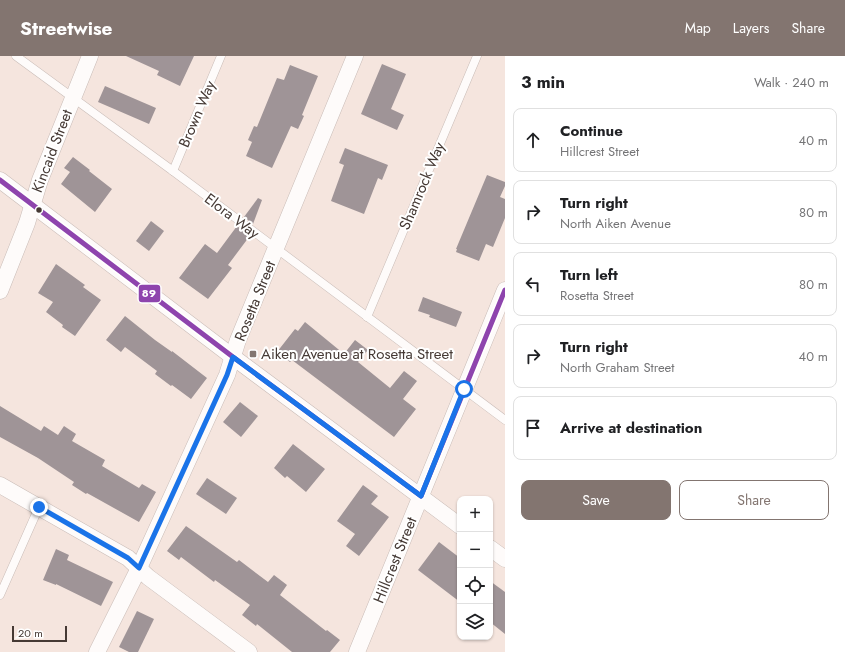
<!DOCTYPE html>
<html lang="en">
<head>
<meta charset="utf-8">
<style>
	body { margin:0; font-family:Jost,sans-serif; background:#f2f2f2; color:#202124 }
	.controls { position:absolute; right:12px; bottom:12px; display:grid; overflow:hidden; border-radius:8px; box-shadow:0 1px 3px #0004 }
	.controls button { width:36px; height:36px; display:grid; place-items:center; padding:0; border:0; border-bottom:1px solid #e0e0e0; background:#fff; color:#202124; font:20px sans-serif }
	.scale { position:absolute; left:12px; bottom:10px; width:55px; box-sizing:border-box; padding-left:4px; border:2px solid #453934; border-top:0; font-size:11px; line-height:14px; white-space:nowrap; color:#453934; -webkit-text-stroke:3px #fff; paint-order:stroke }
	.stop { position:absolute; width:12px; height:12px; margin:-9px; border:3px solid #1a73e8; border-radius:50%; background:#fff }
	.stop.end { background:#1a73e8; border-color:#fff; box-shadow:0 1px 4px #0008 }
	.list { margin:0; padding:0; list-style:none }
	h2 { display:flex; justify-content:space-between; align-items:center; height:52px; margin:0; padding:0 16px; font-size:17px }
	h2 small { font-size:13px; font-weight:400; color:#757577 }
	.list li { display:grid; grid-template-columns:26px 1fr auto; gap:12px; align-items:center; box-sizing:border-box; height:64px; margin:0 8px 8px; padding:0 8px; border:1px solid #e0e0e0; border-radius:8px }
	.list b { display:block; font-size:15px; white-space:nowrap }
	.list p { margin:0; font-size:13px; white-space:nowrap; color:#757577 }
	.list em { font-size:13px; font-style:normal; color:#757577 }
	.actions { display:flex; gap:8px; padding:12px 16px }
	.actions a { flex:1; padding:9px 0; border:1px solid #837570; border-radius:8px; text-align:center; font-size:14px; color:#837570 }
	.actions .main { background:#837570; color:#fff }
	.icon { flex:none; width:22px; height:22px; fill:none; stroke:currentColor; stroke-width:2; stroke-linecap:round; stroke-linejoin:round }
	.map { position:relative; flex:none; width:505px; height:596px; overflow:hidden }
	header { display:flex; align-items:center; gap:24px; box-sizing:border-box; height:56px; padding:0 20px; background:#837570; color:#fff }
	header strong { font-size:19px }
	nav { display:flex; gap:22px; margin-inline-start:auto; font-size:14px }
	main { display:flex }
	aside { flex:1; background:#fff }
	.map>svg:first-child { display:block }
</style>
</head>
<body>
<header>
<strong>Streetwise</strong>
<nav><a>Map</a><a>Layers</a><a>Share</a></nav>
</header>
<main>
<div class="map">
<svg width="505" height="596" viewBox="0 0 505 596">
	<rect width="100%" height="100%" fill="#f5e5de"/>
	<!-- building -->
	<g fill="#9f9497">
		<polygon points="126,0 194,0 180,30 157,19 159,15"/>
		<polygon points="382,8 406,18 391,53 404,59 397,74 361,58"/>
		<polygon points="290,9 318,20 302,59 304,60 298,73 291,70 272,112 246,100 252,86 248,84 254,70 257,71 277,22 284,24"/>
		<polygon points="105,30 156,52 149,68 98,46"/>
		<polygon points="345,92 388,109 382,124 378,122 364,158 331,145 344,109 339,107"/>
		<polygon points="73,101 90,114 89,115 112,133 95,156 61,128 70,116 64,112"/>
		<polygon points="487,119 505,126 505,130 500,141 505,143 505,162 493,191 486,188 479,205 456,196 457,193 456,193"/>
		<polygon points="258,142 262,144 253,168 244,161"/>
		<polygon points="151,165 164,175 149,195 136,185"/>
		<polygon points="237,170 249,179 246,185 228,209 232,212 208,243 179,222 205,188 217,197"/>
		<polygon points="56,208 85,229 83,231 101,244 75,280 62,271 63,269 46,256 53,246 38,237"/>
		<polygon points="423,241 462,256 456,271 429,261 430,259 418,255"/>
		<polygon points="125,260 155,284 172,296 172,295 207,322 191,343 172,329 171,330 155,318 157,315 125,291 121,296 106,284"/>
		<polygon points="305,266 344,298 355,284 368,294 358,306 390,332 404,315 417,325 403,343 416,353 394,381 292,304 290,306 277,296 295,273 298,275"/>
		<polygon points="240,346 258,360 241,381 223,366"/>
		<polygon points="0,350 41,375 44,370 58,379 64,370 76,378 72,385 105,404 102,410 139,432 142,428 156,436 139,466 87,437 86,438 72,429 74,426 38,402 0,381"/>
		<polygon points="293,388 325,413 306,436 287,420 285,422 274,412"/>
		<polygon points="207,422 237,442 226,458 196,438"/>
		<polygon points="363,429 378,440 371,448 389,461 359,500 346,490 355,478 337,465"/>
		<polygon points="186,470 237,506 239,504 268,526 274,519 287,529 280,539 326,575 327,574 340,584 330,596 292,596 257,568 256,570 242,559 250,549 215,524 214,526 181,501 179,504 167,495"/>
		<polygon points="439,486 460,502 460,546 418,514"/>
		<polygon points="56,493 69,499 67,504 113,526 101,550 56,528 56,529 43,524"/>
		<polygon points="490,525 505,536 505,578 490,566"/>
		<polygon points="137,555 154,563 138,596 129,596 119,591"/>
	</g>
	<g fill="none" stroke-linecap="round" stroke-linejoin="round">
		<!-- lane casing -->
		<g stroke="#c9bcb7" stroke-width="9">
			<g id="lane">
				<polyline points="16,0 173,115 505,364"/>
				<polyline points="173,115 221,0"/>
				<polyline points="367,261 477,0"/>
				<polyline points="0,539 39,451"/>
			</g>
		</g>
		<!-- street casing -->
		<g stroke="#c9bcb7" stroke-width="17">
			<g id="street">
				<polyline points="0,124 233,301 460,470"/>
				<polyline points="0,235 27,167 40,124 90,0"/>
				<polyline points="0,429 128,502 148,521 249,596"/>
				<polyline points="490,492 505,503"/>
				<polyline points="97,596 139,512 227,319 238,284 355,0"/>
				<polyline points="357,596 505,234"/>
			</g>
		</g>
		<!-- lane -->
		<use href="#lane" stroke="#fefbfa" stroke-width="8"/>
		<!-- street -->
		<use href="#street" stroke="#fefbfa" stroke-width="16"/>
		<!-- bus-1 casing -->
		<g stroke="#fff" stroke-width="8">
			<polyline id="bus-1" points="0,124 233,301 421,440 505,234"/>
		</g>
		<!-- bus-1 -->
		<use href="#bus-1" stroke="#8e44ad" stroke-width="5"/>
	</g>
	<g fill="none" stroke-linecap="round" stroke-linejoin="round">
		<!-- route -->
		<polyline stroke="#1a73e8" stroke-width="5" points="39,451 128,502 139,512 227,319 233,301 421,440 464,333"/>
	</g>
	<!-- markers -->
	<circle fill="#453934" stroke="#fff" stroke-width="1.5" cx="39" cy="154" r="3.5"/>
	<rect fill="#837570" stroke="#fff" stroke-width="1.5" x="249" y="294" width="8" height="8" rx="2"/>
	<g text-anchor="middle" stroke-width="4" stroke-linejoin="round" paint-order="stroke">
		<!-- street labels -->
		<g font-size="15" fill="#453934" stroke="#fff">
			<text transform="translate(197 58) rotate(-67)" y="5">Brown Way</text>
			<text transform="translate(52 95) rotate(-69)" y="5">Kincaid Street</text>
			<text transform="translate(422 130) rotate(-67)" y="5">Shamrock Way</text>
			<text transform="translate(232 160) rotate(37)" y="5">Elora Way</text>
			<text transform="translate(255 245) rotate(-68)" y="5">Rosetta Street</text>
			<text transform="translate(395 504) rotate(-68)" y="5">Hillcrest Street</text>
		</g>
		<!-- poi labels -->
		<g font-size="15" fill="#453934" stroke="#fff" text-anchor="start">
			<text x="261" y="303">Aiken Avenue at Rosetta Street</text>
		</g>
	</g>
	<rect stroke="#fff" stroke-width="1.5" x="138" y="228" width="23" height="19" rx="4" fill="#8e44ad"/>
	<g font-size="11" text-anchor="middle" font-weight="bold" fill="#fff">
		<text x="149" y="241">89</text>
	</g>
</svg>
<div class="controls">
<button>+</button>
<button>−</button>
<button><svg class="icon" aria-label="locate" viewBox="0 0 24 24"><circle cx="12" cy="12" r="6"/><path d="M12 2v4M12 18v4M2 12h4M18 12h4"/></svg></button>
<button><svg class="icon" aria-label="layers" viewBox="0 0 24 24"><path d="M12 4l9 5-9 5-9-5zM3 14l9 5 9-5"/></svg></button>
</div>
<div class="scale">20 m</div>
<div class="stop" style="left:464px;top:333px"></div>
<div class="stop end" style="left:39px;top:451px"></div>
</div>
<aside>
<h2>3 min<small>Walk · 240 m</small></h2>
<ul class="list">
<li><svg class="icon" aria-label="ahead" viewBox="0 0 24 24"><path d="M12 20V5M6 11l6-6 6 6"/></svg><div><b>Continue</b><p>Hillcrest Street</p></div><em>40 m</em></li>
<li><svg class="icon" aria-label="right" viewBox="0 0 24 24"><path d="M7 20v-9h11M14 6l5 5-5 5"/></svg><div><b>Turn right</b><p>North Aiken Avenue</p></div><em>80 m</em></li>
<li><svg class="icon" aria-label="left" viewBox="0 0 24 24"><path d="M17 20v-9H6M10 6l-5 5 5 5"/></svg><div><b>Turn left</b><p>Rosetta Street</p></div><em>80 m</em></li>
<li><svg class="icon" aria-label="right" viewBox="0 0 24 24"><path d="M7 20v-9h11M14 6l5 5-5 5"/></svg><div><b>Turn right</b><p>North Graham Street</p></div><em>40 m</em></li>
<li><svg class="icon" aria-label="arrive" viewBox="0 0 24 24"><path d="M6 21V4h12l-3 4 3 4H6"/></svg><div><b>Arrive at destination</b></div></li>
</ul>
<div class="actions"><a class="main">Save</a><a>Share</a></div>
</aside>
</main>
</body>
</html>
